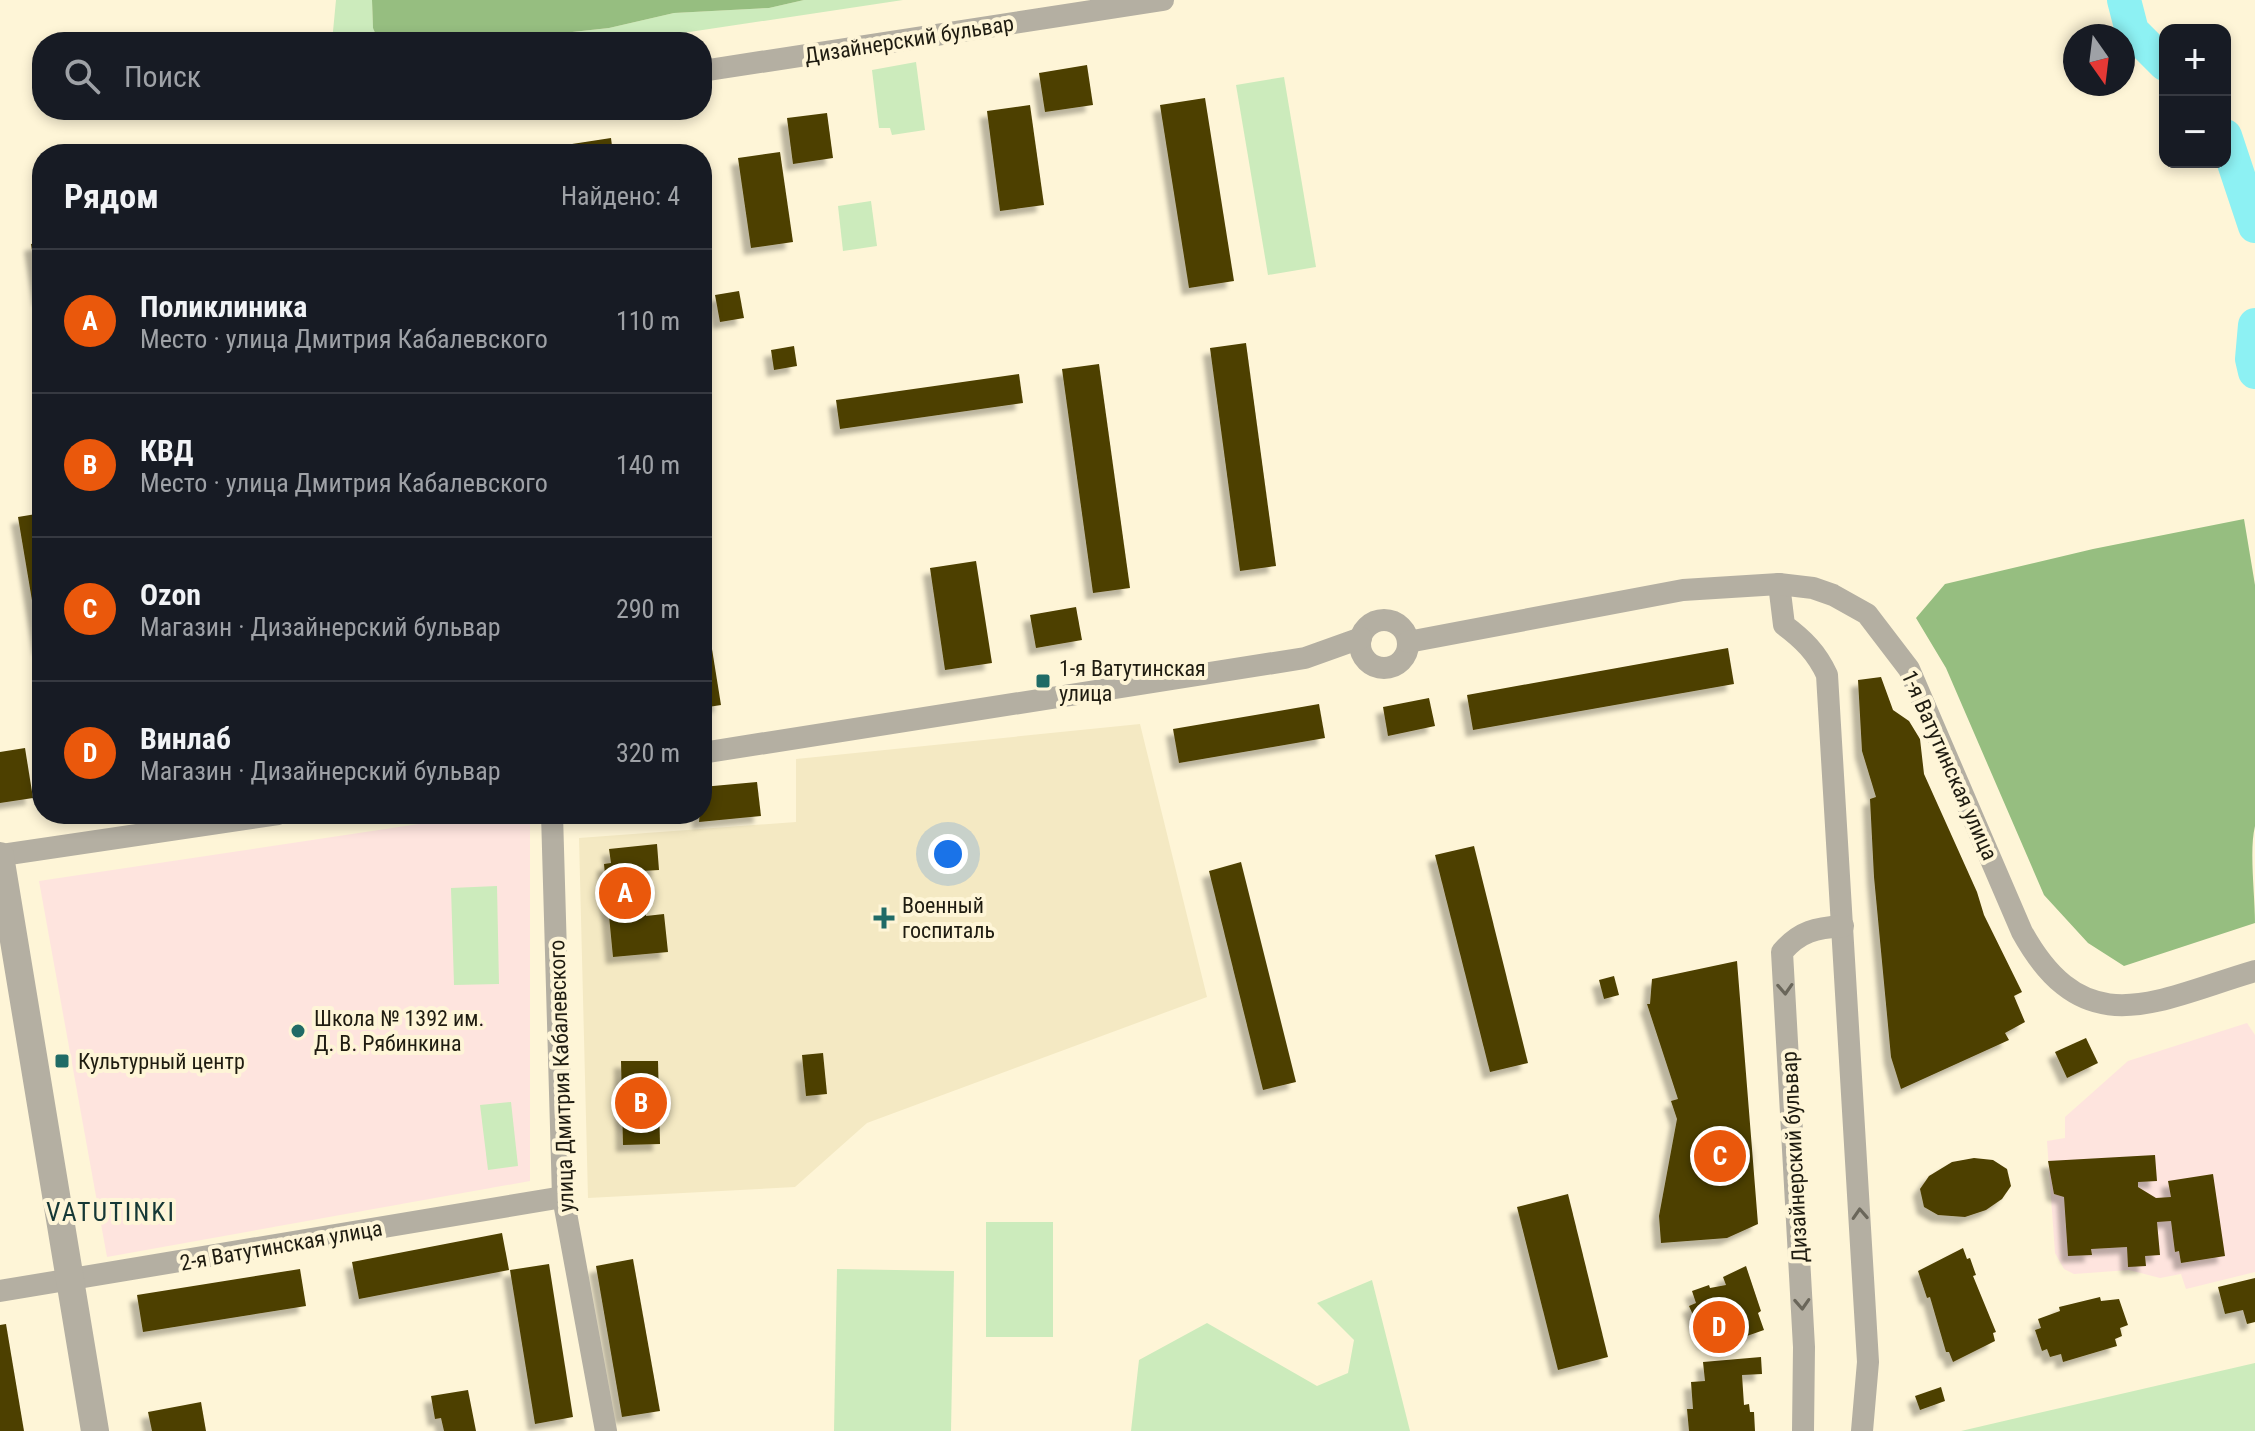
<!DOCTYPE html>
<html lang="ru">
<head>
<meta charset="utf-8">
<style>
	body { margin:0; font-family:"Roboto Condensed",sans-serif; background:#20242c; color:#f1f3f6 }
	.controls { position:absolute; right:24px; top:24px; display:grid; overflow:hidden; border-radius:16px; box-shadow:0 4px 12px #0003 }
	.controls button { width:72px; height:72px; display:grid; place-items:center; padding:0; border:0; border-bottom:2px solid #363941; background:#171b24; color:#f1f3f6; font:40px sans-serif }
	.compass { position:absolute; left:2063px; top:24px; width:72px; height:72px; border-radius:50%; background:#171b24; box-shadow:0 4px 12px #0003; rotate:166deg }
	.you { position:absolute; left:948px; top:854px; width:28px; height:28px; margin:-20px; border:6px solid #fff; border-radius:50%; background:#1a73e8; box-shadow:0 0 0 12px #1a73e833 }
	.badge { display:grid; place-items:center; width:52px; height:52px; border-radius:50%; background:#ea580c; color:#fff; font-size:26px; font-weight:700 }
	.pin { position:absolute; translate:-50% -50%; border:4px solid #fff; box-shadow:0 2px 8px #0006 }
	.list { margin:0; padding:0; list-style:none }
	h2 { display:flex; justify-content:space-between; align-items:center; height:104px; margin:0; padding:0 32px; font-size:34px }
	h2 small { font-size:26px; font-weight:400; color:#9ea1a6 }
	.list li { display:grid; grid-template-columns:52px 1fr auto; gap:24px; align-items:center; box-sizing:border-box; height:144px; padding:0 32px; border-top:2px solid #363941 }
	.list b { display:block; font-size:30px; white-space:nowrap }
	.list p { margin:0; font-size:26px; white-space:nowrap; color:#9ea1a6 }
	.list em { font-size:26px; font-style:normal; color:#9ea1a6 }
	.icon { flex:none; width:44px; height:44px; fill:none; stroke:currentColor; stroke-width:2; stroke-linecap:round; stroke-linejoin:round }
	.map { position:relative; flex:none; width:2255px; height:1431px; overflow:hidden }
	.search { position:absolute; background:#171b24; box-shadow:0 4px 12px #0003; left:32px; top:32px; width:680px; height:88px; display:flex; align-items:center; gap:20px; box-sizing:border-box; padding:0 28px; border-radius:32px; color:#9ea1a6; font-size:30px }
	.panel { position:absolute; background:#171b24; box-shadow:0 4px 12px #0003; left:32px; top:144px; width:680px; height:680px; border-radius:32px }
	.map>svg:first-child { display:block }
</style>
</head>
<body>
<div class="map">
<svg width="2255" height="1431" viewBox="0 0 2255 1431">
	<defs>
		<filter id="shadow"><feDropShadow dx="-7" dy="7" stdDeviation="2" flood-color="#0004"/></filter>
	</defs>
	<rect width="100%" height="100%" fill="#fef5d7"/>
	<!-- built -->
	<polygon fill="#f4e9c3" points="1140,724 1207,997 867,1123 795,1187 588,1198 579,838 796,822 796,759"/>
	<!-- education -->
	<g fill="#fee4de">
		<polygon points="485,814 530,814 530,1181 107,1257 39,881"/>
		<polygon points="2247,1023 2255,1035 2255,1272 2186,1289 2181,1274 2160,1278 2129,1270 2074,1274 2064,1269 2055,1253 2047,1141 2065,1138 2065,1117 2128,1061"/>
	</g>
	<!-- green -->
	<g fill="#ccebbc">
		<polygon points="336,0 372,0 373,27 379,42 332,42"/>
		<polygon points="804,0 903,0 623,42 480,42 609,28 674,13 769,8"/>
		<polygon points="916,62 925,130 892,135 890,128 879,128 872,70"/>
		<polygon points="1284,77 1316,267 1268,275 1236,85"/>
		<polygon points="871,201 877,246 843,251 838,206"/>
		<polygon points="497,886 499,984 454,985 451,888"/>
		<polygon points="511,1102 518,1166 488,1170 480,1105"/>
		<rect x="986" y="1222" width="67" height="115"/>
		<polygon points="837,1269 954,1271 951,1431 834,1431"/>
		<polygon points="1372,1280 1410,1431 1131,1431 1139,1360 1207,1323 1317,1386 1348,1373 1354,1340 1317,1303"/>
		<polygon points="2255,1363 2255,1431 1961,1431"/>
	</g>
	<!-- forest -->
	<g fill="#96be80">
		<polygon points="372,0 804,0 769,8 674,13 609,28 480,42 379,42 373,28"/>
		<path d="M2244 519 2255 585V826C2249 850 2255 895 2255 923L2124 966 2088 943 2044 895 1946 668 1916 618 1945 584 2093 549Z"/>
	</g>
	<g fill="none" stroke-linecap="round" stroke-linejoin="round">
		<!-- river -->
		<g stroke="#8df1f3" stroke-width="34">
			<polyline points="2124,0 2132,31 2165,64"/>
			<polyline points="2225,136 2255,226"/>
			<polyline points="2255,325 2252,359 2255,372"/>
		</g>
	</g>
	<!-- building -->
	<g fill="#4d3f01" filter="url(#shadow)">
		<polygon points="1087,65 1093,105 1045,112 1039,73"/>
		<polygon points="1205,98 1234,281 1189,288 1160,105"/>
		<polygon points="1030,105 1044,205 1000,211 987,111"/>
		<polygon points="827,113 833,158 793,164 787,118"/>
		<polygon points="611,138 613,154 574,154 572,144"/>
		<polygon points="780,152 793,242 751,248 738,158"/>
		<polygon points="42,242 42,299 40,299 31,244"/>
		<polygon points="739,291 744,318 720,322 715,295"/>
		<polygon points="1246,343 1276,566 1240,571 1210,348"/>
		<polygon points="794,346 797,366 774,370 771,350"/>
		<polygon points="1099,364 1130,588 1093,593 1062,369"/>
		<polygon points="1019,374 1023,403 840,429 836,400"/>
		<polygon points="42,513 42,648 40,648 18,517"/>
		<polygon points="976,561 992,663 945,670 930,568"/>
		<polygon points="1076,607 1082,640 1036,648 1030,615"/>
		<polygon points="707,618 721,705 702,708 702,619"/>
		<polygon points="1728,648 1734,684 1473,730 1467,695"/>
		<polygon points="1881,677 1893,710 1909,721 1920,739 1924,774 1977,892 1984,915 2022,992 2014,996 2025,1022 2005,1033 2009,1040 1901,1089 1891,1057 1874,877 1870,799 1876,797 1862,751 1858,680"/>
		<polygon points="1429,698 1435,726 1388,736 1383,707"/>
		<polygon points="1319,704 1325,738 1179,763 1173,729"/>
		<polygon points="25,748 33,798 0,803 0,752"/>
		<polygon points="757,782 761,816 699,822 702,787"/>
		<polygon points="657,844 659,870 642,871 646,916 664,914 668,952 613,957 604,864 611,863 609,849"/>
		<polygon points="1474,846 1528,1063 1490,1072 1435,855"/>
		<polygon points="1241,862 1296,1082 1263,1090 1209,871"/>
		<polygon points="1737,961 1758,1224 1727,1238 1661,1243 1659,1216 1677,1119 1671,1101 1678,1099 1647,1004 1650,1004 1652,979"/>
		<polygon points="1614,976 1619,995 1604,999 1599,980"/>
		<polygon points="2086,1038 2098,1063 2067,1078 2055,1052"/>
		<polygon points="823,1053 827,1094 806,1096 802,1055"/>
		<polygon points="621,1061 658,1061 660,1144 623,1145"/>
		<polygon points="2155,1155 2157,1181 2138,1182 2138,1187 2156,1198 2171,1197 2168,1181 2213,1174 2225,1256 2181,1263 2179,1251 2175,1252 2171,1221 2157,1222 2160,1255 2145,1256 2146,1266 2128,1267 2127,1247 2091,1249 2092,1255 2068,1256 2064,1197 2054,1194 2048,1161"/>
		<polygon points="1974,1158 1993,1160 2007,1169 2011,1186 2002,1199 1986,1210 1965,1217 1938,1215 1924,1207 1920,1189 1929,1176 1952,1162"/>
		<polygon points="1568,1194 1608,1357 1558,1370 1517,1207"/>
		<polygon points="502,1233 509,1270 359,1299 352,1262"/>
		<polygon points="1963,1248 1967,1259 1970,1258 1976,1275 1973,1276 1996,1332 1993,1333 1995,1341 1953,1362 1949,1352 1946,1352 1930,1297 1927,1298 1918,1271"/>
		<polygon points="633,1259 660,1411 622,1417 596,1266"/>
		<polygon points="549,1264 573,1417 535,1424 510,1270"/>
		<polygon points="1746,1266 1761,1311 1758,1313 1764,1330 1744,1337 1741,1328 1726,1333 1729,1341 1717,1346 1714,1339 1705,1342 1689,1306 1696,1303 1692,1291 1709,1285 1710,1288 1726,1285 1723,1277"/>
		<polygon points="300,1269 306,1306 143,1332 137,1295"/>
		<polygon points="2255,1278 2255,1322 2247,1324 2243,1310 2225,1314 2218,1287"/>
		<polygon points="2100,1297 2101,1301 2119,1299 2128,1325 2120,1328 2122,1336 2115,1339 2117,1346 2063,1362 2061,1354 2050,1357 2047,1349 2042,1351 2035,1330 2041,1328 2038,1319 2060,1311 2059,1307"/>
		<polygon points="6,1324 24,1431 0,1431 0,1325"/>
		<polygon points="1761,1357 1762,1374 1742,1375 1744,1405 1749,1404 1750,1412 1754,1412 1755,1431 1689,1431 1687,1409 1693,1409 1691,1382 1705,1381 1703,1362"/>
		<polygon points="1941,1387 1945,1401 1920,1410 1915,1396"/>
		<polygon points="468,1390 476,1431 444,1431 441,1418 435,1419 431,1396"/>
		<polygon points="201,1402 206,1431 152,1431 148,1412"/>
	</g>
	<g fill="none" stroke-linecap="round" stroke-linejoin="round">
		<!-- minor -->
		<g stroke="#b4afa2" stroke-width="22">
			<polyline points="702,71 1163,0"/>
			<path d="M1779 584 1784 625C1803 639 1817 653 1827 675L1868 1362 1862 1431"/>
			<circle cx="1384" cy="644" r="24"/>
			<path d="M1408 642 1683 590 1779 584 1813 588 1833 595 1867 614 1909 669 2022 932C2085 1046 2156 1000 2255 971"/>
			<polyline points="702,753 1305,658 1361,638"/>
			<polyline points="552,814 563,1197 606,1431"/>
			<polyline points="2,855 278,814"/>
			<polyline points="0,1291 563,1197"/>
			<path d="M1803 1431 1804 1347 1782 952C1800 931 1816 928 1843 926"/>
		</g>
		<!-- tertiary -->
		<polyline stroke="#b4afa2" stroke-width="28" points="0,856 95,1431"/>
	</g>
	<!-- one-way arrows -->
	<defs><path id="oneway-chevron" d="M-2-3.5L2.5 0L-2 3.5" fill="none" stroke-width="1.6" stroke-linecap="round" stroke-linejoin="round" transform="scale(2)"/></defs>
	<g stroke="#6a665a">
		<use href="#oneway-chevron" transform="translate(1785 989) rotate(87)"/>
		<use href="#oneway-chevron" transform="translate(1860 1214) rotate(-93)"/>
		<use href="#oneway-chevron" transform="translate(1802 1304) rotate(87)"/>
	</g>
	<!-- markers -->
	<g fill="#206b66" stroke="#fef5d7" stroke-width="3">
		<rect x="1035" y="673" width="16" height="16" rx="4"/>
		<path d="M880 906h8v8h8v8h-8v8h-8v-8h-8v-8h8z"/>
		<circle cx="298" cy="1031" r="8"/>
		<rect x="54" y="1053" width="16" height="16" rx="4"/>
	</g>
	<g text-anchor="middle" stroke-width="8" stroke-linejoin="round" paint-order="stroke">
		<!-- street labels -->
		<g font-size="22" fill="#1f1c11" stroke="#fef5d7">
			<text transform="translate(909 39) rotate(-9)" y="8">Дизайнерский бульвар</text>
			<text transform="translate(1950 765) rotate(66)" y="8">1-я Ватутинская улица</text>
			<text transform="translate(561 1076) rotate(-92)" y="8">улица Дмитрия Кабалевского</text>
			<text transform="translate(1794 1157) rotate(-93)" y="8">Дизайнерский бульвар</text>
			<text transform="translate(281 1245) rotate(-10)" y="8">2-я Ватутинская улица</text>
		</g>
		<!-- poi labels -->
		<g font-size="22" fill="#1f1c11" stroke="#fef5d7" text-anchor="start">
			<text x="1059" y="676">1-я Ватутинская<tspan x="1059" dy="25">улица</tspan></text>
			<text x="902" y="913">Военный<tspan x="902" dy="25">госпиталь</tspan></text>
			<text x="314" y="1026">Школа № 1392 им.<tspan x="314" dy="25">Д. В. Рябинкина</tspan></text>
			<text x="78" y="1069">Культурный центр</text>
		</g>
		<!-- quarter labels -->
		<g font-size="26" letter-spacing="2" fill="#163836" stroke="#fef5d7">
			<text x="111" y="1221">VATUTINKI</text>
		</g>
	</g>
</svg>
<div class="controls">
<button>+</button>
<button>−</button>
</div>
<svg class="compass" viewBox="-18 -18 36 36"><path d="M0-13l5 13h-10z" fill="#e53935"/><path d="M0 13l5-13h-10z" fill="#9ea1a6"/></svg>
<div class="you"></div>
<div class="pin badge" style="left:625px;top:893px">A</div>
<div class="pin badge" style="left:641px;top:1103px">B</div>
<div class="pin badge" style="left:1720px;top:1156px">C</div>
<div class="pin badge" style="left:1719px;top:1327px">D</div>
<div class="search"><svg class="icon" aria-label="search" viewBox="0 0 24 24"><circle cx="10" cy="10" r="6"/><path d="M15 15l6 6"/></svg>Поиск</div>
<section class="panel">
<h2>Рядом<small>Найдено: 4</small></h2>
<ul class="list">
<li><span class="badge">A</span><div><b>Поликлиника</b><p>Место · улица Дмитрия Кабалевского</p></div><em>110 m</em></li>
<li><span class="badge">B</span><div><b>КВД</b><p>Место · улица Дмитрия Кабалевского</p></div><em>140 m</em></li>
<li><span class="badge">C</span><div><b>Ozon</b><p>Магазин · Дизайнерский бульвар</p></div><em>290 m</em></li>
<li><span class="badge">D</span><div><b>Винлаб</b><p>Магазин · Дизайнерский бульвар</p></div><em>320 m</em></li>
</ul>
</section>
</div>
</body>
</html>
